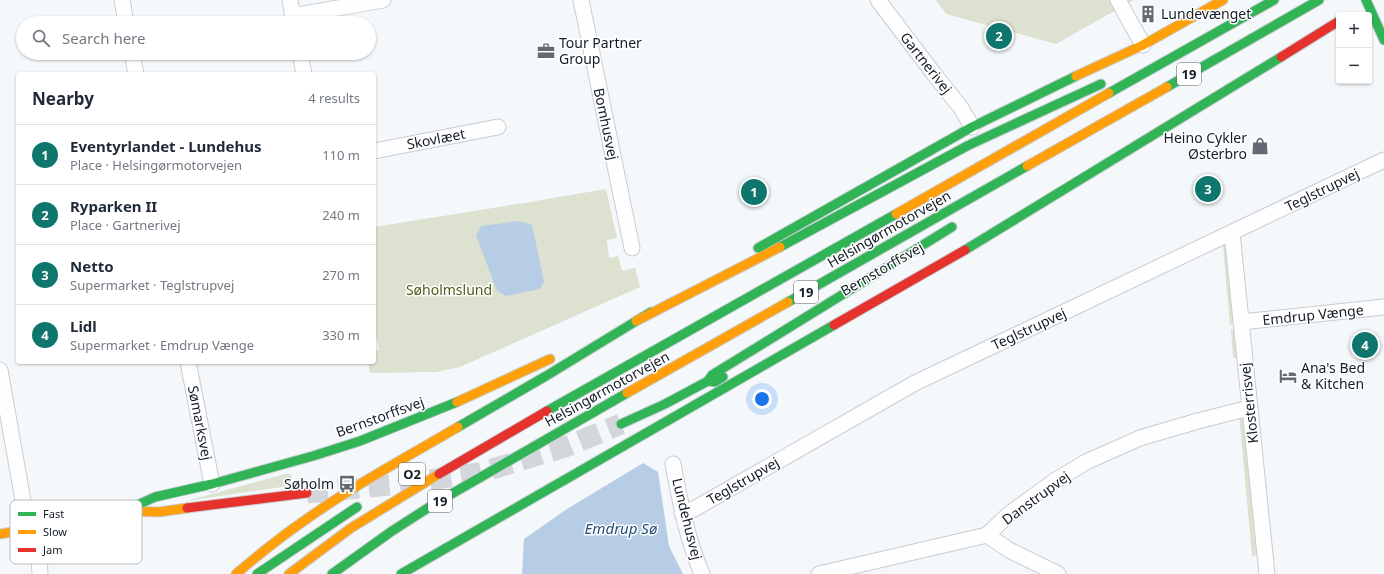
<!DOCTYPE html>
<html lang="en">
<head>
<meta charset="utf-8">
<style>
	body { margin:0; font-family:"Noto Sans",sans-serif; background:#f2f2f3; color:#1f2937 }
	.controls { position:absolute; right:12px; top:12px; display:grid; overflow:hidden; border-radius:4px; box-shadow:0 1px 3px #0004 }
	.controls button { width:36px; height:36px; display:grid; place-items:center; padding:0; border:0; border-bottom:1px solid #e0e1e3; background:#fff; color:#1f2937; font:20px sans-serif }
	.you { position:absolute; left:762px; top:399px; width:14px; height:14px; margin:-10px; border:3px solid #fff; border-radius:50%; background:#1a73e8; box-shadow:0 0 0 6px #1a73e833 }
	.badge { display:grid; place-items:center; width:26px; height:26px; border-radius:50%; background:#0f766e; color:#fff; font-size:13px; font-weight:700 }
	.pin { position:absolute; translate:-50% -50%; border:2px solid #fff; box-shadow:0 1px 4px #0006 }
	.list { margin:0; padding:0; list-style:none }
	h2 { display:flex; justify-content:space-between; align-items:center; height:52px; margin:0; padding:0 16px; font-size:17px }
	h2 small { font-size:13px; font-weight:400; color:#747a83 }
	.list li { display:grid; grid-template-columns:26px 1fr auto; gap:12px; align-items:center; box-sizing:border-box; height:60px; padding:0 16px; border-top:1px solid #e0e1e3 }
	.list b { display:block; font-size:15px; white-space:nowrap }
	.list p { margin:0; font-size:13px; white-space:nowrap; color:#747a83 }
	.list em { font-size:13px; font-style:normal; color:#747a83 }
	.icon { flex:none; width:22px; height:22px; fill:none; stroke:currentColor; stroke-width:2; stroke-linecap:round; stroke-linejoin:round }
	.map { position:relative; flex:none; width:1384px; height:574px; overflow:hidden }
	.search { position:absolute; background:#fff; box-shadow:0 1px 3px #0004; left:16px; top:16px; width:360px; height:44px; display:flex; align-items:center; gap:10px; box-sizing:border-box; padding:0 14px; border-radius:22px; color:#747a83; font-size:15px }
	.panel { position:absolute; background:#fff; box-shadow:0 1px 3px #0004; left:16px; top:72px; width:360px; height:292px; border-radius:4px }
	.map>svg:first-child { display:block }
</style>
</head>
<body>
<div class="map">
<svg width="1384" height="574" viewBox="0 0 1384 574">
	<rect width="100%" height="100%" fill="#f5f8fb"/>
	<!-- green -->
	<g fill="#dce1d0">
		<polygon points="936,0 1134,0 1056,44 946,14"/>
		<polygon points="606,189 617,238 607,240 609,258 618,256 622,271 635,268 640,287 460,367 436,372 370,373 368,362 374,362 374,351 379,350 376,336 374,336 374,227 530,202"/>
		<polygon points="1223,246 1225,246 1227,250 1235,324 1230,325"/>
		<polygon points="1235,329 1237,358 1233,358 1231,330"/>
		<polygon points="1239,415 1243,417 1257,555 1252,556"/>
		<path d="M289 473C293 477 293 482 289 486L186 501Z"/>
	</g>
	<!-- water -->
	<g fill="#b7cde5">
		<polygon points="520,221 532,225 544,282 540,289 506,296 497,291 476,235 481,226"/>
		<polygon points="643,463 658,472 669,546 683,574 522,574 524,539 567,509"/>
	</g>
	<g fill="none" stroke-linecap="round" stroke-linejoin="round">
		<!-- secondary-tunnel -->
		<polyline stroke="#d3d7db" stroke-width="21" stroke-dasharray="21 10" stroke-linecap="butt" points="307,493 391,485 479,473 565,447 621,424"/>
		<!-- street casing -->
		<g stroke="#c8cdd3" stroke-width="17">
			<g id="street">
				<polyline points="122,0 126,23"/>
				<polyline points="290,0 294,23"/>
				<polyline points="581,0 632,248"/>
				<polyline points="878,0 934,74 961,108 972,127"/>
				<polyline points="1118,0 1143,45"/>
				<polyline points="292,16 383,0"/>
				<polyline points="132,53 136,74"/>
				<polyline points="300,53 304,74"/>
				<polyline points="374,151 498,127"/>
				<polyline points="1232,233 1267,574"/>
				<polyline points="1241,322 1384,307"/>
				<polyline points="188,362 212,484"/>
				<polyline points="0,370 28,529"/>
				<path d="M673 464C680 501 687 539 702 574"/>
				<polyline points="682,513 694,509 915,383 1384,160"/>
				<polyline points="34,528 39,556 40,574"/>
				<polyline points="987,535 1009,550 1058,574"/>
				<polyline points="819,574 987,535 1009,514 1053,482 1086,462 1140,438 1198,421 1249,408"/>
			</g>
		</g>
		<!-- fast casing -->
		<g stroke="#c8cdd3" stroke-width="11">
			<g id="fast">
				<polyline points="1366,0 1384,40"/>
				<polyline points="1167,87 1319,0"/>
				<polyline points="1109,93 1274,0"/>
				<polyline points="780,247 967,146 1101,84"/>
				<polyline points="758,248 972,127 1076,76"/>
				<polyline points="965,250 1281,57"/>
				<polyline points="788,302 1027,166"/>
				<polyline points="708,381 712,375 952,227"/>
				<polyline points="547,411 896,214"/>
				<polyline points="621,424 665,404 708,381 715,382 723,377"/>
				<polyline points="458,427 546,376 651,312"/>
				<polyline points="124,511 155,497 212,484 313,456 360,441 457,402"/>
				<polyline points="257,574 357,507"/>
				<polyline points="332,574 392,531 434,504 627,393"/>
				<polyline points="401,574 834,325"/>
			</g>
		</g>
		<!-- slow casing -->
		<g stroke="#c8cdd3" stroke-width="11">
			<g id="slow">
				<polyline points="1076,76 1143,45 1223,0"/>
				<polyline points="1027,166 1167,87"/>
				<polyline points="896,214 1109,93"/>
				<polyline points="636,321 780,247"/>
				<polyline points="627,393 788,302"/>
				<polyline points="457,402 550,359"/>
				<polyline points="0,534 124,511 159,512 187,508"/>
				<path d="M236 574C257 556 278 539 301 523 351 487 405 458 458 427"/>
				<polyline points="289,574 351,528 439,474"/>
			</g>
		</g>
		<!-- jam casing -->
		<g stroke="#c8cdd3" stroke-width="11">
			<g id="jam">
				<polyline points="1281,57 1339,21"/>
				<polyline points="834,325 965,250"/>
				<polyline points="439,474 547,411"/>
				<polyline points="187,508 307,493"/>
			</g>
		</g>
		<!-- street -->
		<use href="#street" stroke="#fefefe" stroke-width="15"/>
		<!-- fast -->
		<use href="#fast" stroke="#30b455" stroke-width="9"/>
		<!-- slow -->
		<use href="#slow" stroke="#ff9f0a" stroke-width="9"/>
		<!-- jam -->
		<use href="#jam" stroke="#e5322d" stroke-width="9"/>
	</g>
	<!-- icons -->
	<defs>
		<g id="building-bare" transform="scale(1.38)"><path d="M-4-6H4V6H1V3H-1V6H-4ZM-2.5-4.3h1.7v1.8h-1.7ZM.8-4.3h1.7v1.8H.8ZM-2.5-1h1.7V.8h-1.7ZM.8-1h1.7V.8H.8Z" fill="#636a71" stroke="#fff" stroke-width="2.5" paint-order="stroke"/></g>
		<g id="office-bare" transform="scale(1.38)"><path d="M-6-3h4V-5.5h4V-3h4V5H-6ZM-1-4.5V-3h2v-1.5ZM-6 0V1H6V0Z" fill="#636a71" stroke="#fff" stroke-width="2.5" paint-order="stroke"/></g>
		<g id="shop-bare" transform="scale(1.38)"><path d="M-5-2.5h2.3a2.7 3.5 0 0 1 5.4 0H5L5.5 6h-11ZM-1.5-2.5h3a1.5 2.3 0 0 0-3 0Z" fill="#636a71" stroke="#fff" stroke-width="2.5" paint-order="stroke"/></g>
		<g id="hotel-bare" transform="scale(1.38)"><path d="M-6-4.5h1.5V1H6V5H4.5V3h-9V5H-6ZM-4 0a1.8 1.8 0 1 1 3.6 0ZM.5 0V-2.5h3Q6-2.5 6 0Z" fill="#636a71" stroke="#fff" stroke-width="2.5" paint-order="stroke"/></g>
		<g id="bus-bare" transform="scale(1.38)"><path d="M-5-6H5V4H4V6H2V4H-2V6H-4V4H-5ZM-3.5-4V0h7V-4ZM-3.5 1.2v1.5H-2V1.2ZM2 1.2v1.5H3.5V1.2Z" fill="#636a71" stroke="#fff" stroke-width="2.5" paint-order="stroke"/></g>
	</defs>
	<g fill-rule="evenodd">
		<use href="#building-bare" x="1148" y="14"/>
		<use href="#office-bare" x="546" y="51"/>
		<use href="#shop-bare" x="1260" y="146"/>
		<use href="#hotel-bare" x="1288" y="376"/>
		<use href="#bus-bare" x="347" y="484"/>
	</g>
	<g text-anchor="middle" stroke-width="3" stroke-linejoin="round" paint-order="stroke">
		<!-- shield labels -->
		<g fill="#fff" stroke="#5b6167" stroke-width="1">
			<rect x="1177" y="63" width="24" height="22" rx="3"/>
			<rect x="794" y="281" width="24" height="22" rx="3"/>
			<rect x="399" y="463" width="26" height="22" rx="3"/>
			<rect x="428" y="490" width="24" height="22" rx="3"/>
		</g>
		<g font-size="13" font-weight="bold" fill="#151d26">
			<text x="1189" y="79">19</text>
			<text x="806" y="297">19</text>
			<text x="412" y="479">O2</text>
			<text x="440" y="506">19</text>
		</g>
		<!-- poi labels -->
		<g font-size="14" fill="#151d26" stroke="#fff" text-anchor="start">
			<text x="1161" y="19">Lundevænget</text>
			<text x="559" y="48">Tour Partner<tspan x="559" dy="16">Group</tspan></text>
			<text x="1247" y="143" text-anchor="end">Heino Cykler<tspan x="1247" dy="16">Østerbro</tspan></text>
			<text x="1301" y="373">Ana's Bed<tspan x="1301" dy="16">&amp; Kitchen</tspan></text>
			<text x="334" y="489" text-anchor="end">Søholm</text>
		</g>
		<!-- street labels -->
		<g font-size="14" fill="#151d26" stroke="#fff">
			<text transform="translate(926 63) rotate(52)" y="5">Gartnerivej</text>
			<text transform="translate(606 124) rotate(78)" y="5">Bomhusvej</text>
			<text transform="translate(436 139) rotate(-11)" y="5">Skovlæet</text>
			<text transform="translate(1322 190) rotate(-26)" y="5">Teglstrupvej</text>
			<text transform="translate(889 229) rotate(-30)" y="5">Helsingørmotorvejen</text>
			<text transform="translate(882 269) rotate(-30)" y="5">Bernstorffsvej</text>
			<text transform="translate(1313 315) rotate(-6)" y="5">Emdrup Vænge</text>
			<text transform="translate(1029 329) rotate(-25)" y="5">Teglstrupvej</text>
			<text transform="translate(607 389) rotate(-29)" y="5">Helsingørmotorvejen</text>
			<text transform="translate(1249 403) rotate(-96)" y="5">Klosterrisvej</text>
			<text transform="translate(380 417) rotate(-20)" y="5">Bernstorffsvej</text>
			<text transform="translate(200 423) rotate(79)" y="5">Sømarksvej</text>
			<text transform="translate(743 481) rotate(-30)" y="5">Teglstrupvej</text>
			<text transform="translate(1036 498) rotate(-36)" y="5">Danstrupvej</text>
			<text transform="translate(687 519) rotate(76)" y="5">Lundehusvej</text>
		</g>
		<!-- park labels -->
		<g font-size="14" fill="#525b19" stroke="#fff">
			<text x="449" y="295">Søholmslund</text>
		</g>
		<!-- water labels -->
		<g font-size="15" font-style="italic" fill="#214b78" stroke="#fff">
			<text x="621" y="534">Emdrup Sø</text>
		</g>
	</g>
	<!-- legend -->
	<rect x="10" y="500" width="132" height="64" rx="6" fill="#fff" stroke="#b9bbbe" stroke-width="1"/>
	<rect x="18" y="512" width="18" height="4" fill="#30b455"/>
	<rect x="18" y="530" width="18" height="4" fill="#ff9f0a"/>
	<rect x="18" y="548" width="18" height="4" fill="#e5322d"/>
	<g font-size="11" fill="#151d26">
		<text x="43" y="518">Fast</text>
		<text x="43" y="536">Slow</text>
		<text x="43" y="554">Jam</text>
	</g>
</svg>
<div class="controls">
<button>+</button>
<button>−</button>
</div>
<div class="you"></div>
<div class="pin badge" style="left:754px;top:192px">1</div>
<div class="pin badge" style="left:999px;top:36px">2</div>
<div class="pin badge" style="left:1208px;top:189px">3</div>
<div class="pin badge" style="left:1365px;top:345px">4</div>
<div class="search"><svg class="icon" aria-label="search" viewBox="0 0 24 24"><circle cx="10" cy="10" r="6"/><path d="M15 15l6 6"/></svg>Search here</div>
<section class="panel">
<h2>Nearby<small>4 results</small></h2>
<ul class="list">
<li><span class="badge">1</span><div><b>Eventyrlandet - Lundehus</b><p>Place · Helsingørmotorvejen</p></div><em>110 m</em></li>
<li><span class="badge">2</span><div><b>Ryparken II</b><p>Place · Gartnerivej</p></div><em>240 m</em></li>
<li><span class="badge">3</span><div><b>Netto</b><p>Supermarket · Teglstrupvej</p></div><em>270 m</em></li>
<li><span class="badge">4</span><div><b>Lidl</b><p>Supermarket · Emdrup Vænge</p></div><em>330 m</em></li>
</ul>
</section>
</div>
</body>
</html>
